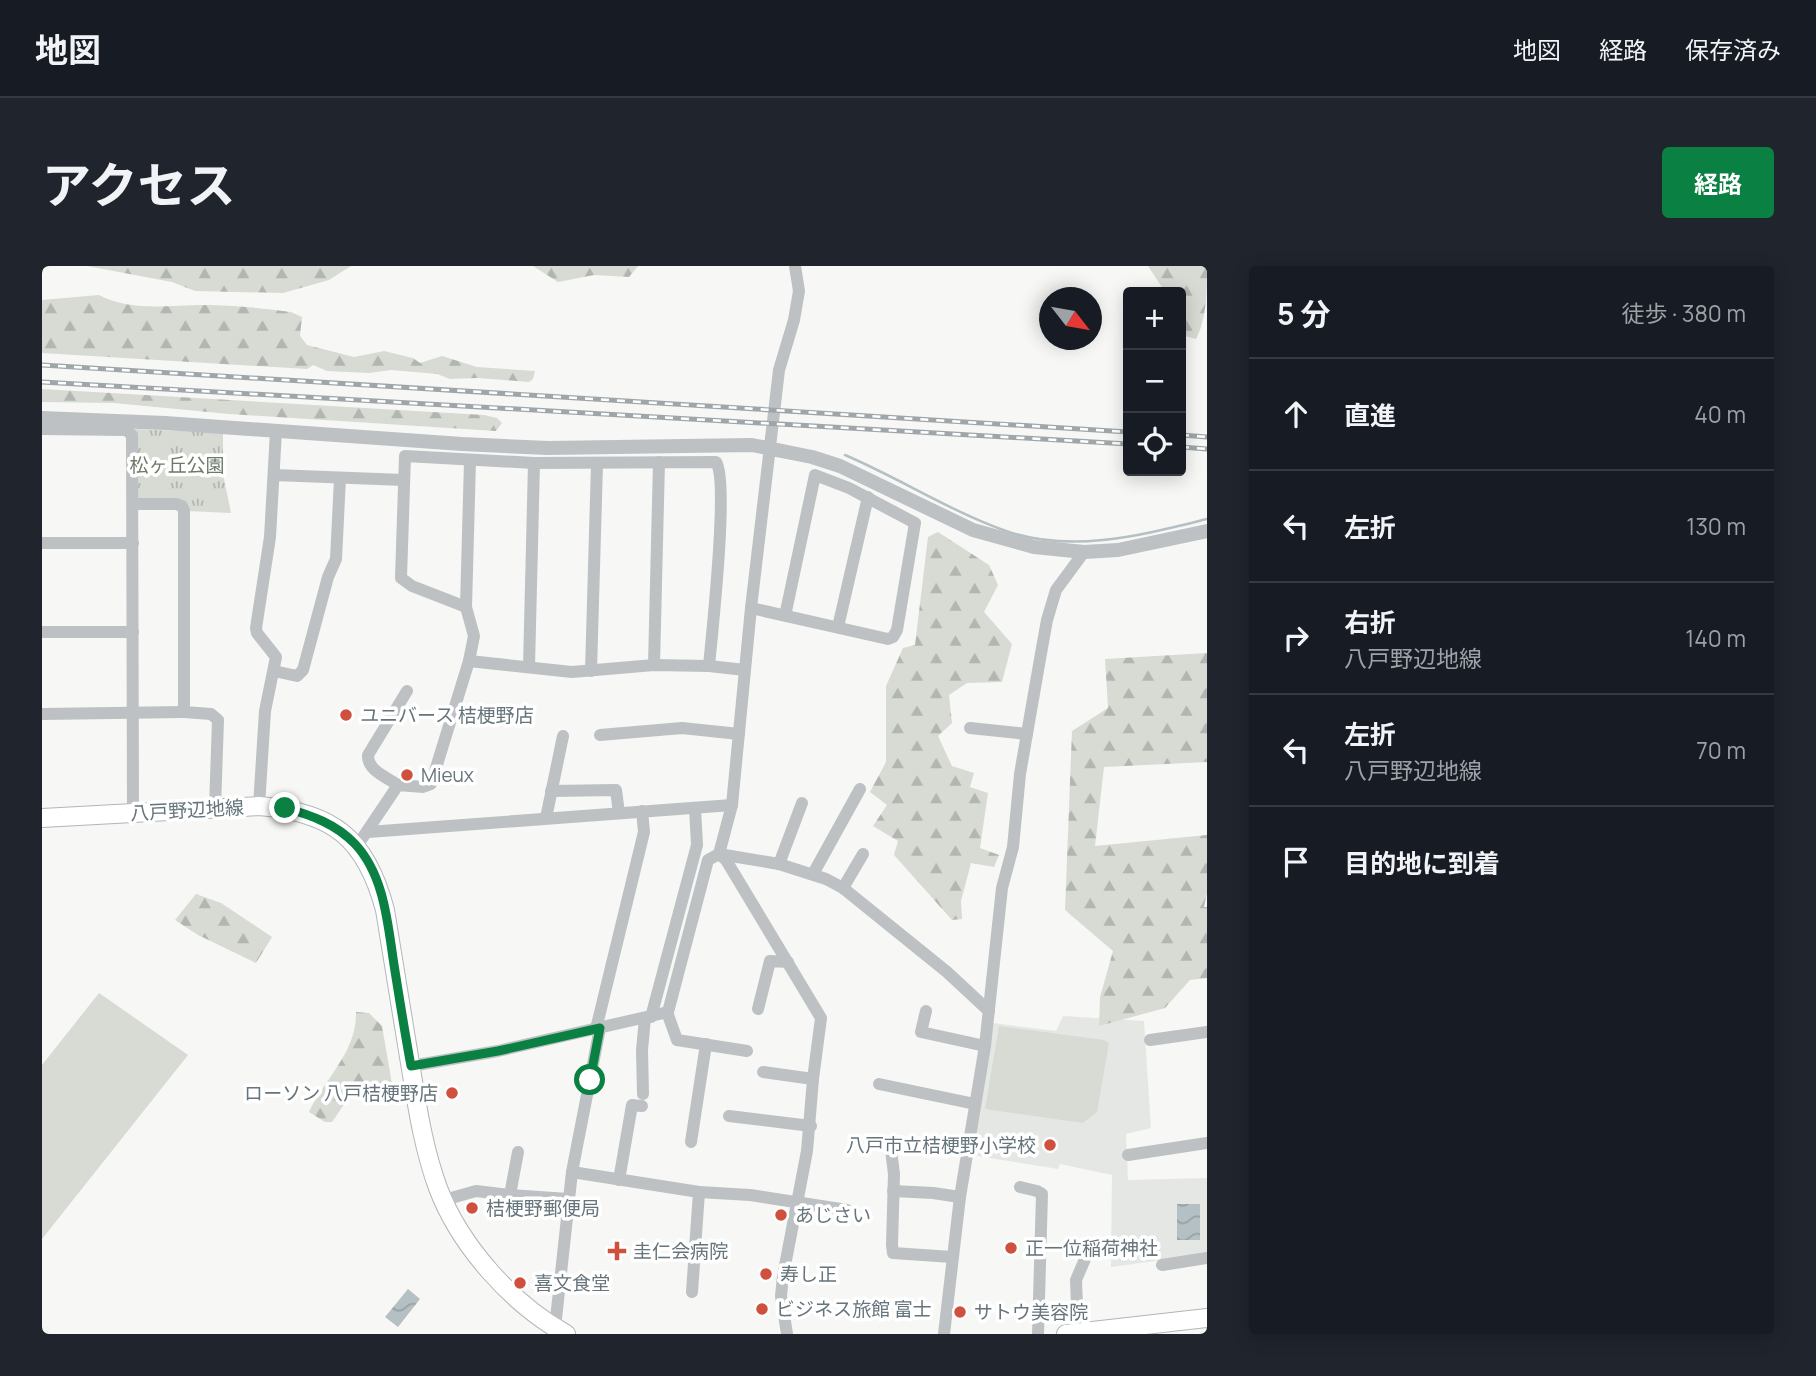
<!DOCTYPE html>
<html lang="ja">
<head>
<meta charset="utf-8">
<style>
	body { margin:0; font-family:Manrope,"Noto Sans JP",sans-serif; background:#20242c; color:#f1f3f6 }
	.controls { position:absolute; right:21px; top:21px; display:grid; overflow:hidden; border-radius:7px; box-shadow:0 4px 18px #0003 }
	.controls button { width:63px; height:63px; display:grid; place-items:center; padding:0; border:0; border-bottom:2px solid #363941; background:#171b24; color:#f1f3f6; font:35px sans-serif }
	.compass { position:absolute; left:997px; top:21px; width:63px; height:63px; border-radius:50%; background:#171b24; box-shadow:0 4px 18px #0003; rotate:121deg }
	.stop { position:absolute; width:21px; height:21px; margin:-16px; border:5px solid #0b8043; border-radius:50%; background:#fff }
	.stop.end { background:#0b8043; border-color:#fff; box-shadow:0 2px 7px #0008 }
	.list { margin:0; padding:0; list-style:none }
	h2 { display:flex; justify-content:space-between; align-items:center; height:91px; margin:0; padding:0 28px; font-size:30px }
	h2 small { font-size:23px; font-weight:400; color:#9ea1a6 }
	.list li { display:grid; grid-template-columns:46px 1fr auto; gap:21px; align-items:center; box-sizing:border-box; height:112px; padding:0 28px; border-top:2px solid #363941 }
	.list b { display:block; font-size:26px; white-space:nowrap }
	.list p { margin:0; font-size:23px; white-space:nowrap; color:#9ea1a6 }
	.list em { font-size:23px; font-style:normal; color:#9ea1a6 }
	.icon { flex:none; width:38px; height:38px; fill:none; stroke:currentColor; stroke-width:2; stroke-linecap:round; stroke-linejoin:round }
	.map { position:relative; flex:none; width:1165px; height:1068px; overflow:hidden; border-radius:7px }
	header { display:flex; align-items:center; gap:42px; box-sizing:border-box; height:98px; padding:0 35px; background:#171b24; border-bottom:2px solid #363941 }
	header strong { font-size:33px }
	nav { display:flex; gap:38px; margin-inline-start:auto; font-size:24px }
	.intro { display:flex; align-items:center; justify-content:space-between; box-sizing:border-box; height:168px; padding:0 42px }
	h1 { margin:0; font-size:49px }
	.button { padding:18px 32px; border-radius:7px; background:#0b8043; color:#fff; font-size:24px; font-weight:700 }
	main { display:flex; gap:42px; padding:0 42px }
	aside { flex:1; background:#171b24; border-radius:7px; box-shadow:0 4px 18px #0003 }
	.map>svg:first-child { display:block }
</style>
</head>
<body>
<header>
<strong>地図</strong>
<nav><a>地図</a><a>経路</a><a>保存済み</a></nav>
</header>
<div class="intro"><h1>アクセス</h1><a class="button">経路</a></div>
<main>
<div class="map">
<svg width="1165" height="1068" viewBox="0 0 1165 1068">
	<defs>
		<pattern id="forest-firs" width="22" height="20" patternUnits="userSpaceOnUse" patternTransform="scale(1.75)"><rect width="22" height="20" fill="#d7dbd4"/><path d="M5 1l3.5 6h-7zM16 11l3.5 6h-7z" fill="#b2b6b1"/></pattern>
		<pattern id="park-tufts" width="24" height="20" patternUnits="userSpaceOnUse" patternTransform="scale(1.75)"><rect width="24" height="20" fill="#d7dbd4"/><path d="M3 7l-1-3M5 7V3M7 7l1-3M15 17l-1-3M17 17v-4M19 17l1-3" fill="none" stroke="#b2b6b1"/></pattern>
		<pattern id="water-waves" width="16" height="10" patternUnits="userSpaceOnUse" patternTransform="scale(1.75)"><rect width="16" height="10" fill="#b4c0c3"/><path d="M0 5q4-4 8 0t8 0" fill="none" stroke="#96a1a3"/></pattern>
	</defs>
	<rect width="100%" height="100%" fill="#f7f7f5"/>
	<!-- built -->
	<polygon fill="#e5e7e5" points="1021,750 1102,755 1109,862 1084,868 1086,914 1165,912 1165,988 1069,1001 1070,909 1018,898 1016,903 930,889 951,757 1014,765"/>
	<!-- forest -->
	<g fill="url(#forest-firs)">
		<polygon points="45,0 309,0 287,14 241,27 153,25 130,16"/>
		<polygon points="491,0 596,0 587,11 552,9 516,16"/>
		<path d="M1106 0H1165C1165 24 1165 53 1154 73L1139 69V26H1123Z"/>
		<path d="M57 29C92 47 130 38 168 39 195 40 222 42 249 46L260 51 258 70 265 79 312 91 342 85 371 92 378 97 400 90 435 101 493 105 491 113 487 116 436 112 408 113 395 108 349 104 327 107 285 105 271 99 265 103 0 87V34Z"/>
		<polygon points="0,123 442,149 455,152 460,157 454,165 187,148 72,137 0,136"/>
		<polygon points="896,266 947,299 956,319 942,346 970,378 960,416 925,417 907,429 910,457 896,470 910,500 932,507 928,521 946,527 938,582 957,589 952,601 929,597 919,635 920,653 910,654 852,589 856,575 831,560 845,539 828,526 844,496 844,420 861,382 873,379 886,271"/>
		<polygon points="1165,387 1165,496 1062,501 1053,580 1165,569 1165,627 1162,641 1165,641 1165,712 1148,714 1123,742 1057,760 1058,731 1071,685 1023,644 1030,465 1066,442 1063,393"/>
		<polygon points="154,628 179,637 230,671 214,697 156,669 133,654"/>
		<path d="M314 746 327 747 340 760 350 818C339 822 338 817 329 817 312 818 299 844 290 856H283L267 846C283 812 315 786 314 746Z"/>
	</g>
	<!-- park -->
	<polygon fill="url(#park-tufts)" points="93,163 181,167 181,208 189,247 145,245 144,236 141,234 96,234"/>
	<!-- garden -->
	<g fill="#d7dbd4">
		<polygon points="57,727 146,789 0,973 0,799"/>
		<polygon points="957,760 1062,774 1067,777 1055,846 1041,857 943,843"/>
	</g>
	<!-- water -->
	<g fill="url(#water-waves)">
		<rect x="1135" y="938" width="23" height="36"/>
		<polygon points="366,1023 378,1033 356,1061 343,1051"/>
	</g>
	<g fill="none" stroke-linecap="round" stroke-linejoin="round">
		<!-- stream -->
		<path stroke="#b4c0c3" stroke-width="2.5" d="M803 189C857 212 908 245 964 265 1030 288 1100 269 1165 253"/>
		<!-- primary casing -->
		<g stroke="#b1b6b8" stroke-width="20">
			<g id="primary">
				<path d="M0 552 217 540C291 546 324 572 343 644 351 695 360 746 368 797 375 839 381 881 396 922 418 980 470 1038 524 1068"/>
				<polyline points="1024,1068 1165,1052"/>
			</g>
		</g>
		<!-- minor -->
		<g stroke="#bdc1c4" stroke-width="12">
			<polyline points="0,163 84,164 90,169 91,546"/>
			<polyline points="232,209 362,214"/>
			<polyline points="91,238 134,238 140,240 142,245 142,446 169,448 176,454 173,542"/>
			<polyline points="0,277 91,277"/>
			<path d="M424 341 370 320 359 312 363 190 492 197 674 196C687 215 670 367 667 400"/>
			<polyline points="709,342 846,373 851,371 855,364 873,257 807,222 773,209 743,350"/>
			<polyline points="796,361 826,231"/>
			<polyline points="0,366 91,366"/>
			<polyline points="427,395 530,406 612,399 667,400 703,404"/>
			<polyline points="612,399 617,196"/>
			<polyline points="487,401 492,197"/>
			<polyline points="232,405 255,410 261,404 286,311 294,293 298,212"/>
			<polyline points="549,405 555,198"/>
			<polyline points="0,448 142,446"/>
			<polyline points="928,462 985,468"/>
			<polyline points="558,469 640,462 697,468"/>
			<path d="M356 519C344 511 325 504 326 489L365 425"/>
			<polyline points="509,525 574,524 577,547"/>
			<polyline points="217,540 223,445 234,391 215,367 214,362 228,271 234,165"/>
			<polyline points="504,552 521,470"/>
			<polyline points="326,566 690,539"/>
			<polyline points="315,580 356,519 381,521 389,518 427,395 432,370 424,341 428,195"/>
			<polyline points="737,598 760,537"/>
			<polyline points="771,608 818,523"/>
			<polyline points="801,622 821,588"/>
			<polyline points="716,743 728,695 746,696"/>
			<polyline points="884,745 879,766 943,780"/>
			<polyline points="625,746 635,774 705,785"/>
			<polyline points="609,751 655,579 653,542"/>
			<polyline points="554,763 602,566 600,545"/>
			<polyline points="1108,774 1165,766"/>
			<polyline points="369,800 456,785 626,746 666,594 677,588 737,598 784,613 801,622 905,706 947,745"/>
			<polyline points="721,806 771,813"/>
			<polyline points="837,818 933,838"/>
			<polyline points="601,828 600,784 603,752"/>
			<polyline points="687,850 769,860"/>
			<polyline points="649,876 664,778"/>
			<polyline points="849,884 852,908 850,979 851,987 910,991"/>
			<polyline points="476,886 468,929 526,933"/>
			<polyline points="1086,889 1165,877"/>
			<polyline points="530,906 657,926 708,929 805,944"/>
			<polyline points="577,914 590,839 600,840"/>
			<polyline points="978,921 995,925 1000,928 996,1068"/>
			<polyline points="851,925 891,927 918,931"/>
			<polyline points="402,934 434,925 468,929"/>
			<polyline points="1120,999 1165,992"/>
			<polyline points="650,1026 657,926"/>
			<polyline points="513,1062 530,906 558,762"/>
			<polyline points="1036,1067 1034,1014 1043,993"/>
			<polyline points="745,1068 739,1030 741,1010 765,885 771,813 779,752 684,594 677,588 690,539 709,342 737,104 752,54 757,25 753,0"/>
			<polyline points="902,1068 918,931 943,780 960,622 971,581 978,508 998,393 1005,354 1014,324 1042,286"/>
		</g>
		<!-- tertiary -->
		<polyline stroke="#bdc1c4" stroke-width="14" points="0,152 123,157 420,178 506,182 710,179 770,191 798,200 931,264 992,281 1042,286 1076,284 1165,265"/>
		<!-- primary -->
		<use href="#primary" stroke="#fff" stroke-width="18"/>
		<!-- rail casing -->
		<g stroke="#9fa6aa" stroke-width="5">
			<g id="rail">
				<polyline points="0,99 1086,166"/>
				<polyline points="0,116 1086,178"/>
				<polyline points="1139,169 1165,171"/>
				<polyline points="1139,181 1165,183"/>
			</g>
		</g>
		<!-- rail -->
		<use href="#rail" stroke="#fff" stroke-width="2.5" stroke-dasharray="8" stroke-linecap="butt"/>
	</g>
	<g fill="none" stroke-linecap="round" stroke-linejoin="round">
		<!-- route -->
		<path stroke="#0b8043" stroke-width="9" d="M243 542C269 549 294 558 313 578 344 611 346 663 353 705 358 736 363 768 369 800L456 785 558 762 548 814"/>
	</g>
	<!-- markers -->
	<g fill="#ce503d" stroke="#fff" stroke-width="2.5">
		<circle cx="304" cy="449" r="7"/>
		<circle cx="365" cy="509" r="7"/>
		<circle cx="410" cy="827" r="7"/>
		<circle cx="1008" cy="879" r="7"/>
		<circle cx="430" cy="942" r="7"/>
		<circle cx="739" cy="949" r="7"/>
		<circle cx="969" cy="982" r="7"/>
		<path d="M571.5 974.5h7v7h7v7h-7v7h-7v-7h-7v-7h7z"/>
		<circle cx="724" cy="1008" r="7"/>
		<circle cx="478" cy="1017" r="7"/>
		<circle cx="720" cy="1043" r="7"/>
		<circle cx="918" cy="1046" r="7"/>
	</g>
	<g text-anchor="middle" stroke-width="7" stroke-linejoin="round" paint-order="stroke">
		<!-- park labels -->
		<g font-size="19" fill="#6d7a68" stroke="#fff">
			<text x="135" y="206">松ヶ丘公園</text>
		</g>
		<!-- poi labels -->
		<g font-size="19" fill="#66757c" stroke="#fff" text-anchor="start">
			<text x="318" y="456">ユニバース 桔梗野店</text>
			<text x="379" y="516">Mieux</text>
			<text x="396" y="834" text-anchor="end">ローソン 八戸桔梗野店</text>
			<text x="994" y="886" text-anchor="end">八戸市立桔梗野小学校</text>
			<text x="444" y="949">桔梗野郵便局</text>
			<text x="753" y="956">あじさい</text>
			<text x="983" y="989">正一位稲荷神社</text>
			<text x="591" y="992">圭仁会病院</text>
			<text x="738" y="1015">寿し正</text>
			<text x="492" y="1024">喜文食堂</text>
			<text x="734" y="1050">ビジネス旅館 富士</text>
			<text x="932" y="1053">サトウ美容院</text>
		</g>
		<!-- street labels -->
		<g font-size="19" fill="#66757c" stroke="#fff">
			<text transform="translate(145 544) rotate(-3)" y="7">八戸野辺地線</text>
		</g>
	</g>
</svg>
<div class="controls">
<button>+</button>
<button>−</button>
<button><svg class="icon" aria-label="locate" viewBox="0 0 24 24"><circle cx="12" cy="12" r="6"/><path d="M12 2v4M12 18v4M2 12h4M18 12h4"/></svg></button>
</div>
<svg class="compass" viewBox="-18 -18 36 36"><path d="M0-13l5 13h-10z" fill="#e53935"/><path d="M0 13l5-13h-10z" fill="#9ea1a6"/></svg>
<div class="stop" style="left:548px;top:814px"></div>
<div class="stop end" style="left:243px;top:542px"></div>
</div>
<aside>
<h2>5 分<small>徒歩 · 380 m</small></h2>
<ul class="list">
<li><svg class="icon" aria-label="ahead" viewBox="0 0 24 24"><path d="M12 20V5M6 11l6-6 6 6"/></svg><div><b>直進</b></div><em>40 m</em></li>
<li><svg class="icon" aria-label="left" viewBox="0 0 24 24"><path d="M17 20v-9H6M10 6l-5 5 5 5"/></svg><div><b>左折</b></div><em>130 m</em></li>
<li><svg class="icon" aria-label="right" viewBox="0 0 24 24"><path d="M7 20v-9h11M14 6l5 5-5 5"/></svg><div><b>右折</b><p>八戸野辺地線</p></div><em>140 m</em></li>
<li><svg class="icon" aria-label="left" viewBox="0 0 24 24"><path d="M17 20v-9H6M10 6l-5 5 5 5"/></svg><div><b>左折</b><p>八戸野辺地線</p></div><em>70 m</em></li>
<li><svg class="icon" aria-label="arrive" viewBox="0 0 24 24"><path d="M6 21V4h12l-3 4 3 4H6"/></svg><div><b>目的地に到着</b></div></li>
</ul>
</aside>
</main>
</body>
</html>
